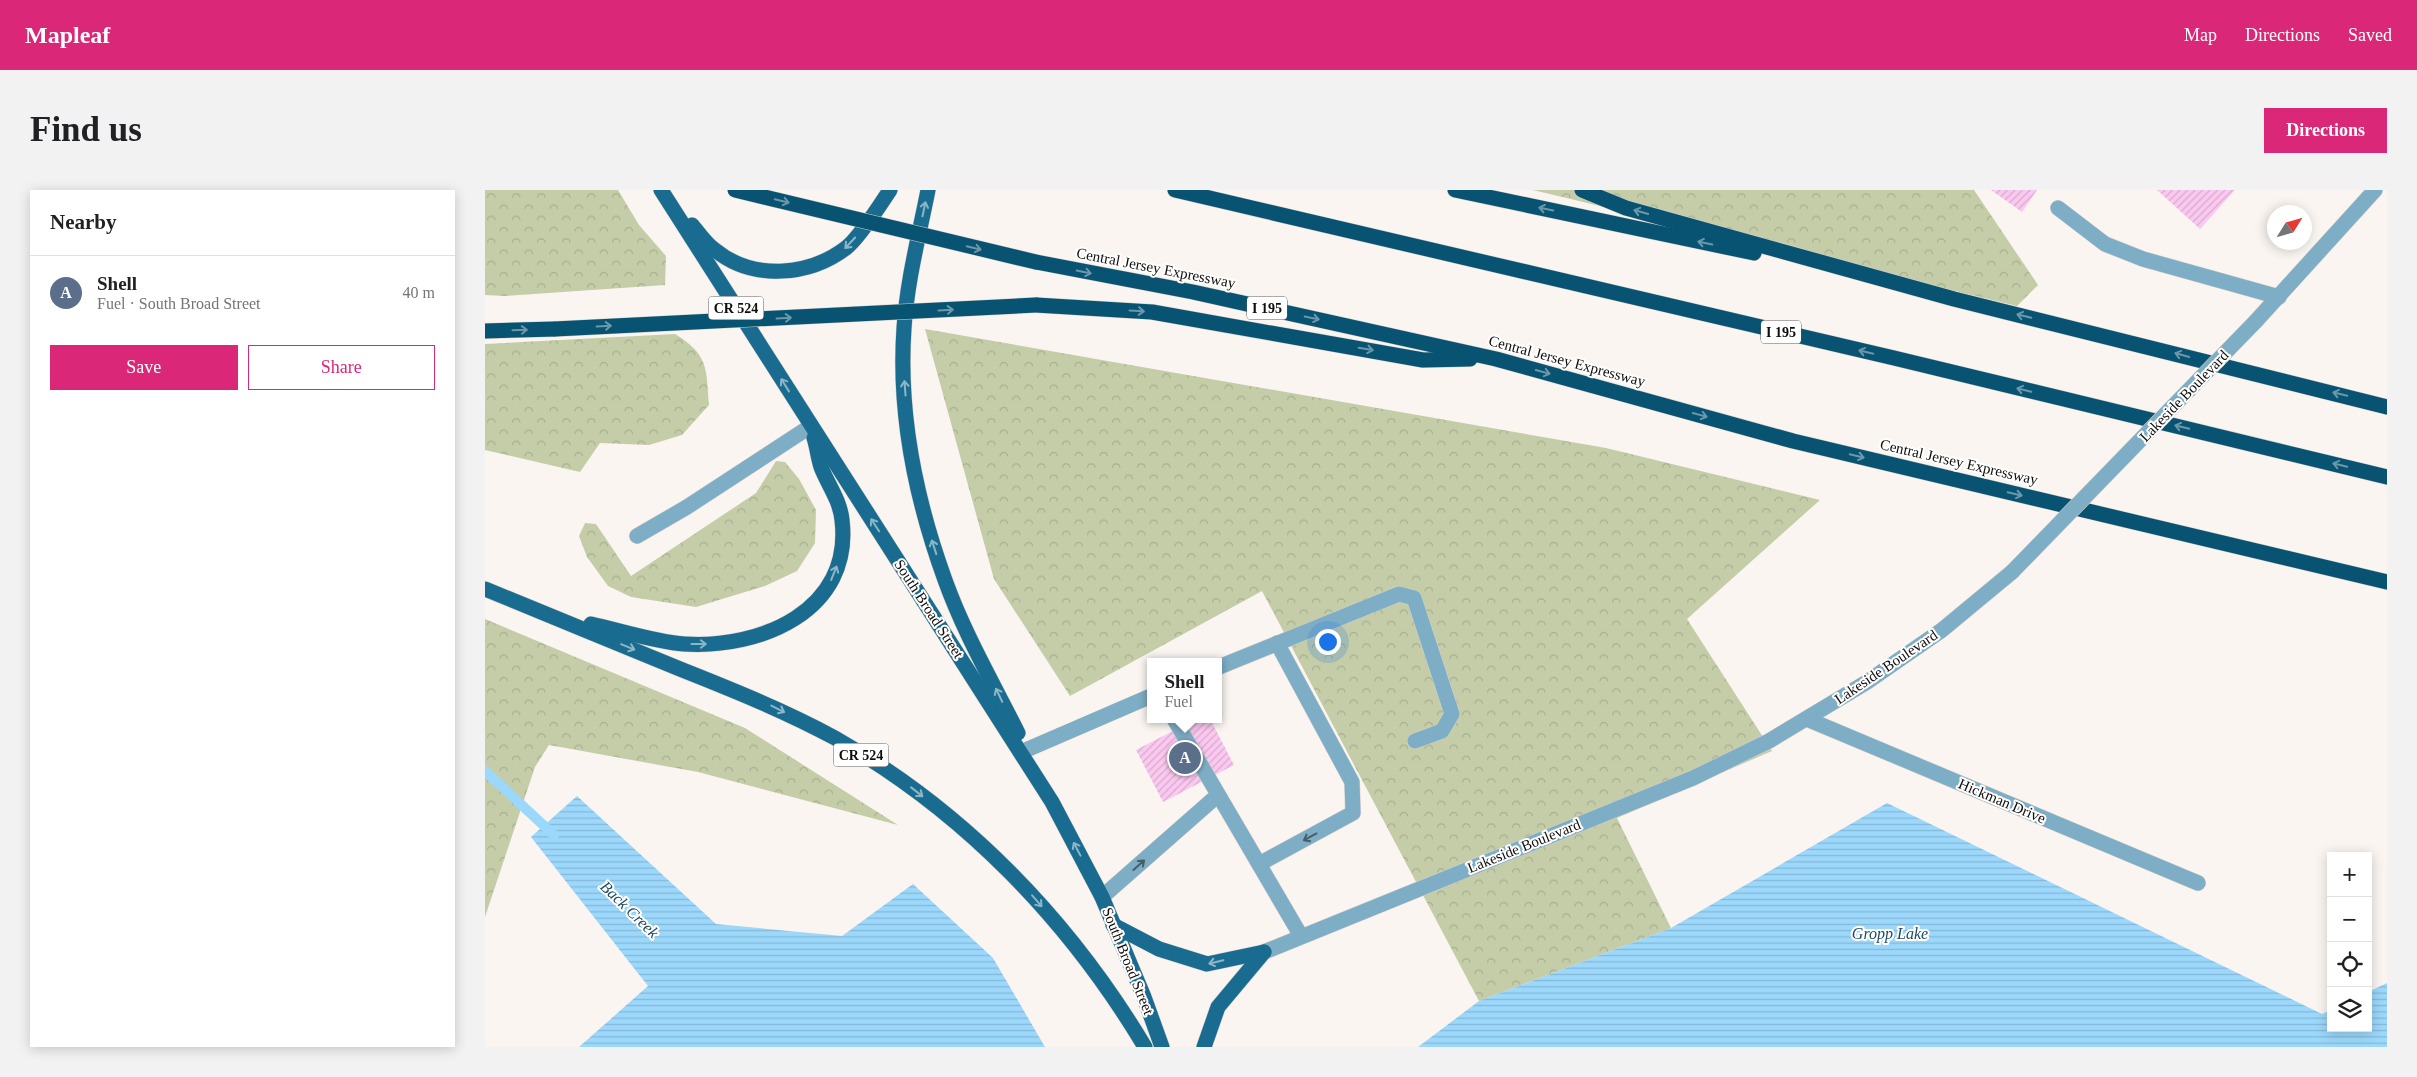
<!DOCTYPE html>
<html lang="en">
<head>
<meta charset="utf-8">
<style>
	body { margin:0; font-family:"Times New Roman",serif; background:#f2f2f2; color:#202124 }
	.controls { position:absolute; right:15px; bottom:15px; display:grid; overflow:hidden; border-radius:0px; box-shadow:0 2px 12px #0003 }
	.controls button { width:45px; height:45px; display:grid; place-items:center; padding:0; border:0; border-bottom:1px solid #e0e0e0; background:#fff; color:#202124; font:25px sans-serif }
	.compass { position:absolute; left:1782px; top:15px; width:45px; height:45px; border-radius:50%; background:#fff; box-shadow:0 2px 12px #0003; rotate:53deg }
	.you { position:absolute; left:842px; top:451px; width:18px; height:18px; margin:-12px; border:4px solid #fff; border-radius:50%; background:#1a73e8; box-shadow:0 0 0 8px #1a73e833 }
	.badge { display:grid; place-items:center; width:32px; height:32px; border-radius:50%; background:#db2777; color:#fff; font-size:16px; font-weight:700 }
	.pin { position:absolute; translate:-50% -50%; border:2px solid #fff; box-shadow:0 1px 5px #0006 }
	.popup { position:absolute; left:662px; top:468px; width:75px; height:65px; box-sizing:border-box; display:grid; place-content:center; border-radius:0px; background:#fff; filter:drop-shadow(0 1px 4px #0005); font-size:16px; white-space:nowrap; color:#757577 }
	.popup b { font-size:19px; color:#202124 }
	.popup::after { content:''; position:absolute; left:50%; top:100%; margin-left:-10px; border:10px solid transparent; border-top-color:#fff }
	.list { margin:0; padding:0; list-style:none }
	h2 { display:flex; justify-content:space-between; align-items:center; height:65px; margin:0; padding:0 20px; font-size:21px }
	h2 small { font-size:16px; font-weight:400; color:#757577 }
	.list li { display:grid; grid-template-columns:32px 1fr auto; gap:15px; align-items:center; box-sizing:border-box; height:75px; padding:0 20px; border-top:1px solid #e0e0e0 }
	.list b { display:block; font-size:19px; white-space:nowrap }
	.list p { margin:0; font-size:16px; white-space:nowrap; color:#757577 }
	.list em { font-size:16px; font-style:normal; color:#757577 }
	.actions { display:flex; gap:10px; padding:15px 20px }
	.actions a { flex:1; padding:11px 0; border:1px solid #db2777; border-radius:0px; text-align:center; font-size:18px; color:#db2777 }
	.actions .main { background:#db2777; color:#fff }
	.icon { flex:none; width:28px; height:28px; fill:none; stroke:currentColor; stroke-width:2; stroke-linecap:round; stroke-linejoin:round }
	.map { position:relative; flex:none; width:1902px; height:857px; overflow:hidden; border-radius:0px }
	header { display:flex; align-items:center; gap:30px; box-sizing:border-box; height:70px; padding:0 25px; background:#db2777; color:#fff }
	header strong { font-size:24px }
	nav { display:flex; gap:28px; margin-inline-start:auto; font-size:18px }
	.intro { display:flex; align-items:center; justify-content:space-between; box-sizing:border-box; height:120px; padding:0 30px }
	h1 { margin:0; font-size:35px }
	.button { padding:12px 22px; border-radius:0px; background:#db2777; color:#fff; font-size:18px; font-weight:700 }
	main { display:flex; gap:30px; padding:0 30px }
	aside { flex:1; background:#fff; border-radius:0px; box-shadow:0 2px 12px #0003 }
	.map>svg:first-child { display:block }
</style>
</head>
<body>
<header>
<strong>Mapleaf</strong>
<nav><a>Map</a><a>Directions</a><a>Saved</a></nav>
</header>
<div class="intro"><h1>Find us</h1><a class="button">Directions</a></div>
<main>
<aside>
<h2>Nearby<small></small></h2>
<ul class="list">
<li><span class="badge" style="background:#5c6f8a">A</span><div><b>Shell</b><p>Fuel · South Broad Street</p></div><em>40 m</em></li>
</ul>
<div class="actions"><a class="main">Save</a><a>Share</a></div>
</aside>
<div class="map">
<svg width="1902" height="857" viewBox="0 0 1902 857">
	<defs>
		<pattern id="forest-crowns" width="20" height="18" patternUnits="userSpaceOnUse" patternTransform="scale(1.25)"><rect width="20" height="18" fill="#c4cda8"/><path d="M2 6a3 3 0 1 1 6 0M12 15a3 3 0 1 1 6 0" fill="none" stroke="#a7af8f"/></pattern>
		<pattern id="water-rules" width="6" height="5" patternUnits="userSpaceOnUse" patternTransform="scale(1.25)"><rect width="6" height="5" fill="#9cd8fb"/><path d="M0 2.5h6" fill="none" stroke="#85b8d6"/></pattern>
		<pattern id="building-hatch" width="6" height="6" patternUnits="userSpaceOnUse" patternTransform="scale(1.25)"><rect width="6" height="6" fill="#fbc8f0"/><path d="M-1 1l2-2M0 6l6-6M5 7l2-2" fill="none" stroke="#d6abcd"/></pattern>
	</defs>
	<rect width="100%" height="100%" fill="#faf5f0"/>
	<!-- forest -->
	<g fill="url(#forest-crowns)">
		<polygon points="0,0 133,0 154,35 181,66 180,95 20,106 0,105"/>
		<polygon points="1048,0 1489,0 1553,95 1532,116"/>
		<polygon points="440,139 1121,258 1335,310 1202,429 1287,561 1132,628 1186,738 994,811 777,401 585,506 509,389"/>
		<path d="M190 144C224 165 221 178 224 215L197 245 164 255 115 253 95 282 0 260V154Z"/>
		<polygon points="291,271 300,272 314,289 331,320 330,353 312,381 280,396 211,417 146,407 123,396 102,367 94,346 100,333 111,334 146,386 271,303"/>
		<polygon points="0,429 260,538 413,635 213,582 64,555 50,577 0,727"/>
	</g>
	<!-- water -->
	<g fill="url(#water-rules)">
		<polygon points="92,606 231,734 357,746 428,694 508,768 560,857 94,857 163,796 46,647"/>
		<polygon points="1402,613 1837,824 1846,820 1846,838 1883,838 1883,802 1902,793 1902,857 933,857 994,811 1186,738"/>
	</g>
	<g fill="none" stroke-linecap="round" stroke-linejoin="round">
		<!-- stream -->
		<polyline stroke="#9cd8fb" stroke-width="10" points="0,581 69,645"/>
	</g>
	<!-- building -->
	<g fill="url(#building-hatch)">
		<polygon points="1506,0 1552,0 1537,22"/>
		<polygon points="1672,0 1750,0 1715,39"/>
		<polygon points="711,529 725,529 749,575 678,612 651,560"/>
	</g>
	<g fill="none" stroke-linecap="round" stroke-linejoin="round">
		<!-- minor casing -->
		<g stroke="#d4d0cc" stroke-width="16">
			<g id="minor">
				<polyline points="1573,18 1620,54 1658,69 1794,107"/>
				<polyline points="1771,131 1890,0"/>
				<polyline points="152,346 202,317 326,236"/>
				<polyline points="734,477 914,404 929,408 967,524 957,541 930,551"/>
				<polyline points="689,529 816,746"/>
				<polyline points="1322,529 1713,693"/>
				<polyline points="541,560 666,506"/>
				<polyline points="774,674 868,623 867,592 792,453"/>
				<polyline points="617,707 733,605"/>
				<polyline points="779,762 1208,588 1284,551 1382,492 1457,440 1527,382"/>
			</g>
		</g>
		<!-- major casing -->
		<g stroke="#d4d0cc" stroke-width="16">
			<g id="major">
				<polyline points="176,0 567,612 617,707 659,807 677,857"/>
				<path d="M443 0C434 46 422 91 419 138 413 223 431 310 460 390 479 443 508 493 533 543"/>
				<path d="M207 35C214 43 221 54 230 60 268 91 324 86 361 58 375 47 395 15 405 0"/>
				<path d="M0 399C65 426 130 452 195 479 248 500 300 521 350 548 479 621 584 730 660 857"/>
				<path d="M106 434C134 440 171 452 199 454 275 459 368 421 357 330 355 310 343 295 336 277 333 268 332 257 329 248"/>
				<polyline points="628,735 674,759 722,774 779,762"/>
				<polyline points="719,857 733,817 779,762"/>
			</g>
		</g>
		<!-- highway casing -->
		<g stroke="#d4d0cc" stroke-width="16">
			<g id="highway">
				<polyline points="690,0 1409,168 1902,287"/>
				<polyline points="970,0 1269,63"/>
				<polyline points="1097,0 1141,18 1469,109 1902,217"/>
				<polyline points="551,72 708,102 1011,169 1308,251 1902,392"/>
				<polyline points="551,115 667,122 938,170 985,169"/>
				<polyline points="0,141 70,139"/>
			</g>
		</g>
		<!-- minor -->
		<use href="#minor" stroke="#7eadc6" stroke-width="15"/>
		<!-- major -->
		<use href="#major" stroke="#196c90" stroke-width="15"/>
		<!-- highway -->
		<use href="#highway" stroke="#075371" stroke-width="15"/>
		<!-- minor-bridge casing -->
		<g stroke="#d4d0cc" stroke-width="16" stroke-linecap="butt">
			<polyline id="minor-bridge" points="1527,382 1771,131"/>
		</g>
		<!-- highway-bridge casing -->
		<g stroke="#d4d0cc" stroke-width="16" stroke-linecap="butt">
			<g id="highway-bridge">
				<polyline points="250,0 551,72"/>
				<polyline points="70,139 551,115"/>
			</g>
		</g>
		<!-- minor-bridge -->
		<use href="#minor-bridge" stroke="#7eadc6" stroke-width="15"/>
		<!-- highway-bridge -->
		<use href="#highway-bridge" stroke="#075371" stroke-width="15"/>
	</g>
	<!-- one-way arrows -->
	<defs><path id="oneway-shaft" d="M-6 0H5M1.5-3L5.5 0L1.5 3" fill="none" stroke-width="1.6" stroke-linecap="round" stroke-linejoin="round" transform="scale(1.25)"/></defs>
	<g stroke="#6a98aa">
		<use href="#oneway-shaft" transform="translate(297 11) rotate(14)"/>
		<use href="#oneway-shaft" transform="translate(1061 19) rotate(-168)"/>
		<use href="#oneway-shaft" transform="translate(1156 22) rotate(-164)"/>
		<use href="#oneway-shaft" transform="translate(1220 53) rotate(-168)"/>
		<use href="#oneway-shaft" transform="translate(489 58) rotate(14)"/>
		<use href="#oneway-shaft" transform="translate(599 82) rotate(11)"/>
		<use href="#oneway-shaft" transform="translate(461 120) rotate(-3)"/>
		<use href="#oneway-shaft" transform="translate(652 121) rotate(3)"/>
		<use href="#oneway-shaft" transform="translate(1539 126) rotate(-166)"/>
		<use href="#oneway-shaft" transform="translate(299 128) rotate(-3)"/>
		<use href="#oneway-shaft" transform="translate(827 128) rotate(12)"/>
		<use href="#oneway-shaft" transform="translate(119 136) rotate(-3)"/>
		<use href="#oneway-shaft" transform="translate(35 140) rotate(-2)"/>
		<use href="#oneway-shaft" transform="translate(881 159) rotate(10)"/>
		<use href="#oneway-shaft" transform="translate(1381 162) rotate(-167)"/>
		<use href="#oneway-shaft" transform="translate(1697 165) rotate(-164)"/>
		<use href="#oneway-shaft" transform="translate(1058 182) rotate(15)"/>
		<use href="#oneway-shaft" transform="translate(1539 200) rotate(-166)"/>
		<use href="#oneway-shaft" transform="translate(1855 204) rotate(-167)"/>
		<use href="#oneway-shaft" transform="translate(1215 225) rotate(15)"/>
		<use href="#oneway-shaft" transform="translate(1697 237) rotate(-166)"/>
		<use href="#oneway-shaft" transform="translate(1372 266) rotate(13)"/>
		<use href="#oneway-shaft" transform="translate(1855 275) rotate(-166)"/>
		<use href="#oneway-shaft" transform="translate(1530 304) rotate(13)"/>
	</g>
	<g stroke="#8cb6c8">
		<use href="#oneway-shaft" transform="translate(439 19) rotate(-78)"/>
		<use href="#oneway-shaft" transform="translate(365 53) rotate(133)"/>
		<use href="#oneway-shaft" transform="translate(300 195) rotate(-122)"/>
		<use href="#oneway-shaft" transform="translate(420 198) rotate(-94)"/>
		<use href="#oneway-shaft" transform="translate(390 335) rotate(-123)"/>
		<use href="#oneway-shaft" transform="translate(449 357) rotate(-108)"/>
		<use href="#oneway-shaft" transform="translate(349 383) rotate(-68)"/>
		<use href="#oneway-shaft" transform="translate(214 454)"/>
		<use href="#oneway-shaft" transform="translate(143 457) rotate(22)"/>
		<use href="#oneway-shaft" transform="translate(514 505) rotate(-116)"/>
		<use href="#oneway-shaft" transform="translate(293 519) rotate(27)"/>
		<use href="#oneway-shaft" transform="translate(432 602) rotate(38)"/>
		<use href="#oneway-shaft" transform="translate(592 659) rotate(-118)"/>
		<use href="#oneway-shaft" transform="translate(552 711) rotate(49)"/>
		<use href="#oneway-shaft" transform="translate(731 772) rotate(167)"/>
	</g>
	<g stroke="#465e69">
		<use href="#oneway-shaft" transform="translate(825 647) rotate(152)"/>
		<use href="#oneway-shaft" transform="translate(654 675) rotate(-42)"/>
	</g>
	<g text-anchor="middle" stroke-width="4" stroke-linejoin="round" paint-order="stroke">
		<!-- shield labels -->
		<g fill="#fff" stroke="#575655" stroke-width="1">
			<rect x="223.5" y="106.5" width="55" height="23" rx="4"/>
			<rect x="762" y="106.5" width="40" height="23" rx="4"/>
			<rect x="1276" y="130.5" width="40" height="23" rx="4"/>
			<rect x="348.5" y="553.5" width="55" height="23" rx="4"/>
		</g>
		<g font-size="14" font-weight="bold" fill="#0f0e0c">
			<text x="251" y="123">CR 524</text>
			<text x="782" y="123">I 195</text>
			<text x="1296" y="147">I 195</text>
			<text x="376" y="570">CR 524</text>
		</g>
		<!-- street labels -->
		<g font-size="15" fill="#0f0e0c" stroke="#fff">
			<text transform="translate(671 78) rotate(11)" y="5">Central Jersey Expressway</text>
			<text transform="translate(1082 171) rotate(15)" y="5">Central Jersey Expressway</text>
			<text transform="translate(1699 206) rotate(-46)" y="5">Lakeside Boulevard</text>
			<text transform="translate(1474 272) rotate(13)" y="5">Central Jersey Expressway</text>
			<text transform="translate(444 419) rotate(57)" y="5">South Broad Street</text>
			<text transform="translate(1401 477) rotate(-34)" y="5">Lakeside Boulevard</text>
			<text transform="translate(1517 611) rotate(23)" y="5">Hickman Drive</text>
			<text transform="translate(1039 656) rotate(-22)" y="5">Lakeside Boulevard</text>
			<text transform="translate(643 771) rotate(68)" y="5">South Broad Street</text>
		</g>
		<!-- water labels -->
		<g font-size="16" font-style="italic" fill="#1c4b63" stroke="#fff">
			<text transform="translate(145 719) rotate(44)" y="6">Back Creek</text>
			<text x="1405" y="749">Gropp Lake</text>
		</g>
	</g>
</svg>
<div class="controls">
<button>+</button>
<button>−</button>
<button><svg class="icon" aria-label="locate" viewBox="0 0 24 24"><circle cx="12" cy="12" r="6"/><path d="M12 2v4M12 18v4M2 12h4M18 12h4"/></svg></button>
<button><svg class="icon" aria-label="layers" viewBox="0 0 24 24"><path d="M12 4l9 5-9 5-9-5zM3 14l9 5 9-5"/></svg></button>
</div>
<svg class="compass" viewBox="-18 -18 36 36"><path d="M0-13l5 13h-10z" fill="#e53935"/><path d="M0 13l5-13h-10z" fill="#757577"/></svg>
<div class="you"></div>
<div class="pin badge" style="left:700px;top:568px;background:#5c6f8a">A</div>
<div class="popup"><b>Shell</b>Fuel</div>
</div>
</main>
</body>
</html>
